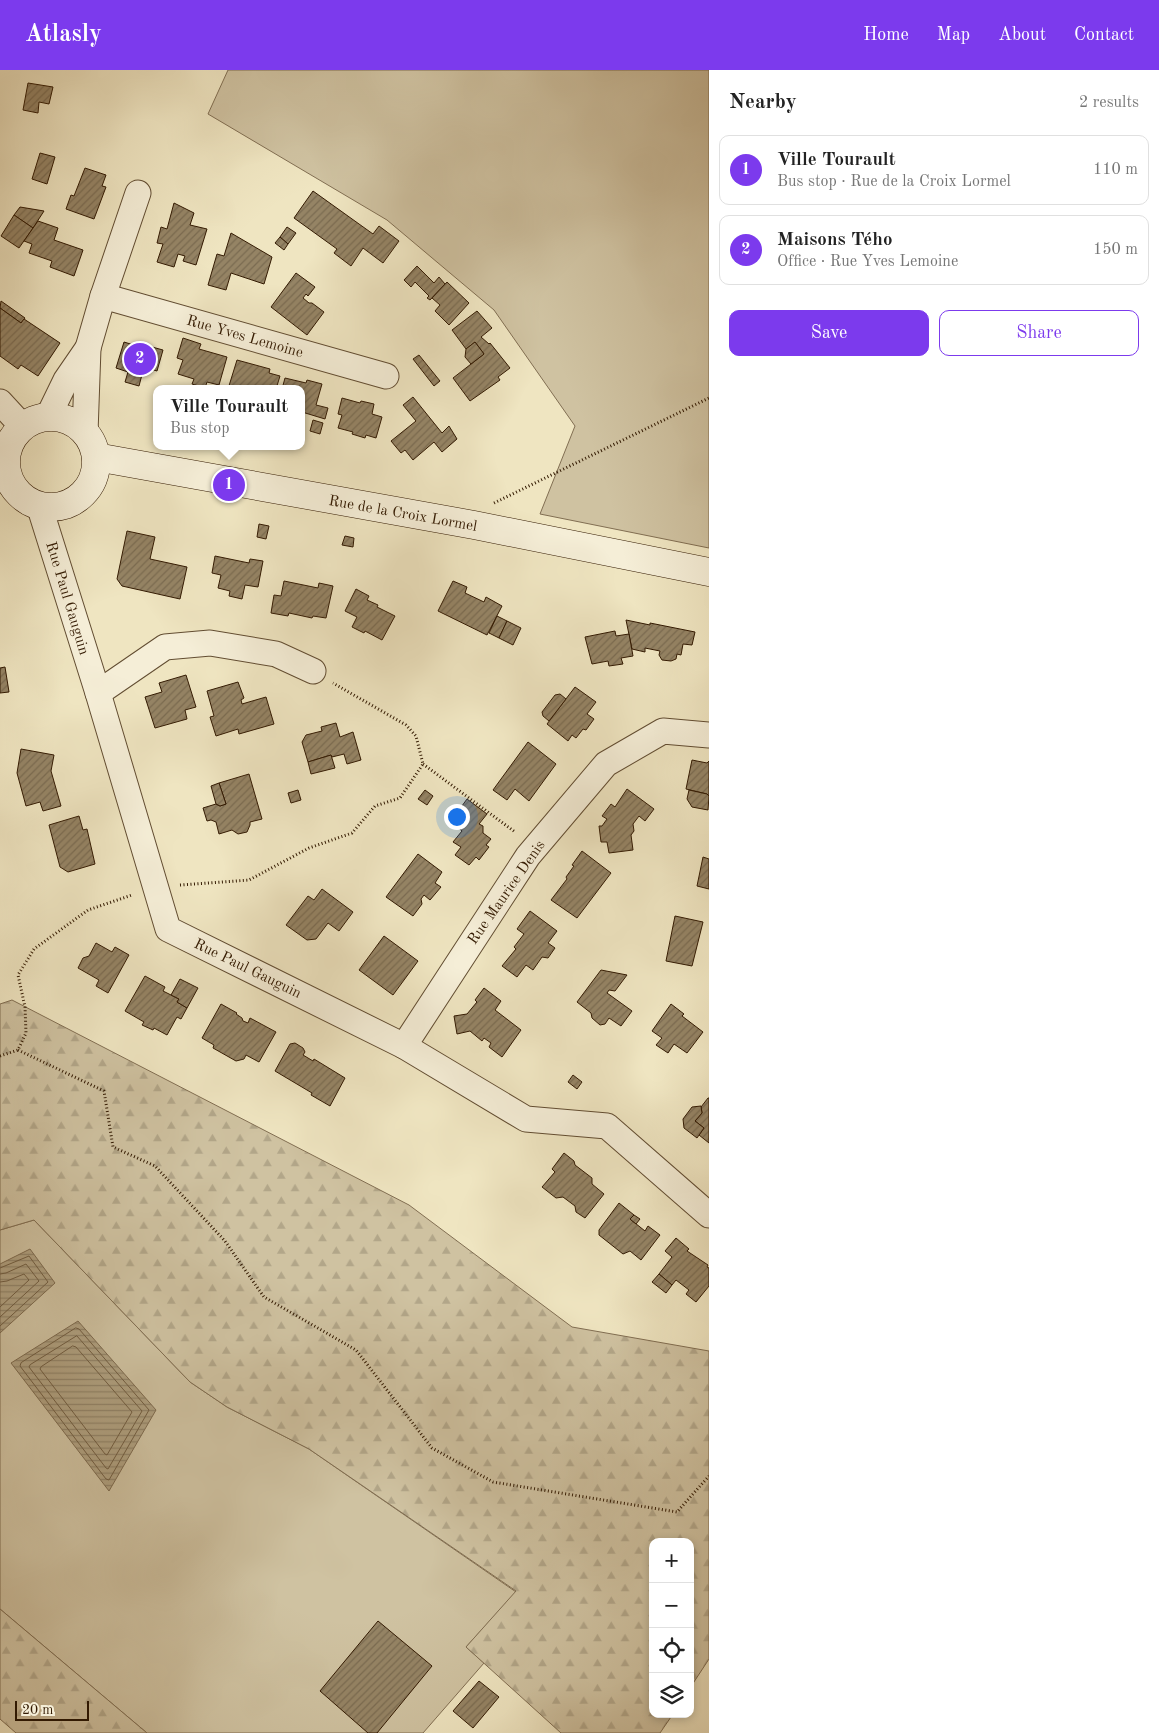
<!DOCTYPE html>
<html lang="en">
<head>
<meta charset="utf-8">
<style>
	body { margin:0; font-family:"Old Standard TT",serif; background:#f6f6f6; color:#222 }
	.controls { position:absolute; right:15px; bottom:15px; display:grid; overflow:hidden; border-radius:10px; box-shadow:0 2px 8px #0003 }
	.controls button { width:45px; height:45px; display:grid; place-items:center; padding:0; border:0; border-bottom:1px solid #e0e0e0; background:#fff; color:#222; font:25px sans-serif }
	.scale { position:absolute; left:15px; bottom:12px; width:74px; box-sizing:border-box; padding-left:5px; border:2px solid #331a02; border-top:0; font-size:14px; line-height:18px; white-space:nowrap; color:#331a02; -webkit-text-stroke:4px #f5eed7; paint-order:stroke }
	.you { position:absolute; left:456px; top:746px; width:18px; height:18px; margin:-12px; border:4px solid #fff; border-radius:50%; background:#1a73e8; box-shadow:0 0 0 8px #1a73e833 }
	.badge { display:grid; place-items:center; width:32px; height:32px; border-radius:50%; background:#7c3aed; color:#fff; font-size:16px; font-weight:700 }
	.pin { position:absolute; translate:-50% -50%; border:2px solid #fff; box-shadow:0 1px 5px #0006 }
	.popup { position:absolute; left:153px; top:315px; width:152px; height:65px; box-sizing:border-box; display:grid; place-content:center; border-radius:10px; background:#fff; filter:drop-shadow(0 1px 4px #0005); font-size:16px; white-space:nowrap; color:#767676 }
	.popup b { font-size:19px; color:#222 }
	.popup::after { content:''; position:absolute; left:50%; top:100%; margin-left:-10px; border:10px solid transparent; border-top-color:#fff }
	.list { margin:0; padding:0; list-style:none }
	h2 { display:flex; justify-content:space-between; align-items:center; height:65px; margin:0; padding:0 20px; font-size:21px }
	h2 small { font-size:16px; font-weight:400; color:#767676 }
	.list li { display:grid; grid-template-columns:32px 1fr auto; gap:15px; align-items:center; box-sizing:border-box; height:70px; margin:0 10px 10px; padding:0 10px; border:1px solid #e0e0e0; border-radius:10px }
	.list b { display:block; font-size:19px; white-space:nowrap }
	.list p { margin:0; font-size:16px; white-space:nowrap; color:#767676 }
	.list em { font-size:16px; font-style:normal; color:#767676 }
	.actions { display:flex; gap:10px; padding:15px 20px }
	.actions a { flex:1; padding:11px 0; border:1px solid #7c3aed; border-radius:10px; text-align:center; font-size:18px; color:#7c3aed }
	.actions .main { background:#7c3aed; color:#fff }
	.icon { flex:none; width:28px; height:28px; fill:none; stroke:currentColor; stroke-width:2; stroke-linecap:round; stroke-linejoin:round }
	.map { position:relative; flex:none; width:709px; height:1663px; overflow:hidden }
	header { display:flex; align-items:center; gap:30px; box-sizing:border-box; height:70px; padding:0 25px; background:#7c3aed; color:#fff }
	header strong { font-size:24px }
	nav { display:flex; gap:28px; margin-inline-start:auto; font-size:18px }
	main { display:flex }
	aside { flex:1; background:#fff }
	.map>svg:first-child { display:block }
</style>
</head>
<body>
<header>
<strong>Atlasly</strong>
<nav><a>Home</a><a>Map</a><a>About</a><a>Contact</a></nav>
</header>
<main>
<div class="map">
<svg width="709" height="1663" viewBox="0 0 709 1663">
	<defs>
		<pattern id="forest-firs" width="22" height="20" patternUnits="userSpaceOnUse" patternTransform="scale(1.25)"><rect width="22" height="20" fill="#cfc2a1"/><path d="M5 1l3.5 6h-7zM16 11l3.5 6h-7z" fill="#b2a689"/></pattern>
		<pattern id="water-rules" width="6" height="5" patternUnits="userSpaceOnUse" patternTransform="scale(1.25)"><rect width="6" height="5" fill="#afa080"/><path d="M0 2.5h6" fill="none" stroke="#8f8267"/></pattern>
		<pattern id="building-hatch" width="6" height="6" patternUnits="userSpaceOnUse" patternTransform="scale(1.25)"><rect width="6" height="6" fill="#958465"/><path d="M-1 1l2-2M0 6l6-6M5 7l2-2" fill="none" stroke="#7a6b51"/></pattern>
	</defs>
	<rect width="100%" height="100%" fill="#efe5c1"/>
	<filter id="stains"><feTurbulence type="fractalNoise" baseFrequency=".004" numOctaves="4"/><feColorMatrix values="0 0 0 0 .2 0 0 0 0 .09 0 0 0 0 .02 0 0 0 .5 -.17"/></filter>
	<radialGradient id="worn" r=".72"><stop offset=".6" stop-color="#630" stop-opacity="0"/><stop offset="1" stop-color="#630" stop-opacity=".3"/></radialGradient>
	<!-- green -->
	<g fill="#cfc2a1" stroke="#816e52">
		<polygon points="228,0 709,0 709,478 540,444 575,356 494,240 387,150 208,44"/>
		<polygon points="34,1150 190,1312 227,1337 309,1379 516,1522 466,1577 484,1593 423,1663 147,1663 0,1539 0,1160"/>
	</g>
	<!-- forest -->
	<g fill="url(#forest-firs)" stroke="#816e52">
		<polygon points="12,930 409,1135 572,1257 709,1281 709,1589 690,1618 690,1472 653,1472 653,1644 673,1644 660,1663 561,1663 466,1577 516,1521 309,1379 227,1337 190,1312 34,1150 0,1160 0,934"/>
		<polygon points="0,1539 147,1663 16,1663 0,1649"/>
	</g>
	<!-- water -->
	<g fill="url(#water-rules)" stroke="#7d6a4e">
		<polygon points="30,1179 55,1213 0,1263 0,1194"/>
		<polygon points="78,1251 156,1340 109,1421 11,1293"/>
	</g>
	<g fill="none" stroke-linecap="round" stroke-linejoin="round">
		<!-- shore -->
		<g stroke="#715d41" stroke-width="1">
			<polyline points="0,1198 29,1186 48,1212 0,1256"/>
			<polyline points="0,1204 6,1203 26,1194 39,1211 0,1247"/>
			<polyline points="0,1212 7,1211 24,1204 29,1210 0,1237"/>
			<polygon points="76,1258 79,1259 149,1340 109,1410 106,1409 20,1296 21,1293"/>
			<polygon points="77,1266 142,1341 108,1399 106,1398 29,1297 30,1295"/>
			<polygon points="73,1276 76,1277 132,1342 107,1385 105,1384 40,1299 41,1297"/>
		</g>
	</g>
	<!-- building -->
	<g fill="url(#building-hatch)" stroke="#331a02">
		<polygon points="28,13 53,17 49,34 39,32 38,43 23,40"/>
		<polygon points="40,83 55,87 47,114 32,109"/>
		<polygon points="85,98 106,105 102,116 106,117 94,149 66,139 71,125 74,126"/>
		<polygon points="313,121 373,164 379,156 399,171 383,193 363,178 351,196 334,183 337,179 294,148"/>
		<polygon points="174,133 194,143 190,155 207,159 196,195 183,191 185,186 178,184 174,197 157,192 163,174 157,173 161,157 167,159"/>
		<polygon points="20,137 44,141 33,158 14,145"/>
		<polygon points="14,145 33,158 19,178 1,166"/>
		<polygon points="38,151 58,158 54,170 83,180 74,206 50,197 52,191 29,183 32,174 24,171"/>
		<polygon points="287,157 296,163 288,174 280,167"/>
		<polygon points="231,163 272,187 264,214 231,203 226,220 208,215 217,184 224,186"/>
		<polygon points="280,167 288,174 284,180 275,173"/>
		<polygon points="417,196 434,213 439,207 445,214 430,230 427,228 429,226 415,212 411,217 404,210"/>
		<polygon points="296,203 315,217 308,226 306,224 303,228 309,233 312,233 324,242 307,265 271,237"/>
		<polygon points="447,212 469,233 449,255 435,241 440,235 432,228"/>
		<polygon points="1,231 25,248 21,253 0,238"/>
		<polygon points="0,238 21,253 24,249 60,273 38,306 21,295 18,299 0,286"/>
		<polygon points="477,241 492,258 481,267 489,274 490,273 510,298 498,307 500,310 470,331 453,308 484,284 475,272 466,279 452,260"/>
		<polygon points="183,268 201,274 199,279 227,287 219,315 207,312 205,318 192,314 194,309 178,304 183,290 177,288"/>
		<polygon points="124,272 140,277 141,274 163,280 157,301 144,297 139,316 125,312 128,302 116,298"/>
		<polygon points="475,272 484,284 471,294 465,287 466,279"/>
		<polygon points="419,285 440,311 434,316 413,289"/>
		<polygon points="237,290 270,299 269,303 280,306 276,319 228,319"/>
		<polygon points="285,308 306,313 307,310 322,314 316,335 328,338 325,349 302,342 302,319 282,319"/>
		<polygon points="413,327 442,363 449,356 457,369 442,382 434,372 413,390 405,380 401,383 391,371 416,351 403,335"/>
		<polygon points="342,328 360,333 361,331 374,334 372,344 382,347 376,368 366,365 365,368 352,364 353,362 338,358 342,345 338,344"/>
		<polygon points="313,350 323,353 320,364 310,361"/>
		<polygon points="259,454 269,456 266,469 257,467"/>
		<polygon points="127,461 155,467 150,489 187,497 180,529 122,516 117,509"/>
		<polygon points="345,466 354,468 353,477 342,475"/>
		<polygon points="215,486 249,493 250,489 263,491 258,517 245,515 242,529 229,526 230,521 218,518 221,505 212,503"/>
		<polygon points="284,511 318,518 319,513 333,516 326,548 313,546 312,548 289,543 288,546 271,543 274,525 281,526"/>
		<polygon points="453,511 467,517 465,523 484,532 486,527 502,536 487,565 438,541"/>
		<polygon points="356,519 369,526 367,530 378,535 377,537 395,546 382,570 365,561 364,563 352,557 357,547 345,541"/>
		<polygon points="497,546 507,551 499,568 489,563"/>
		<polygon points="626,550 650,555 650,553 695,562 692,575 683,574 681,585 677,584 676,589 671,591 662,590 659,585 660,581 645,578 645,582 632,579"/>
		<polygon points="507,551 521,558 513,575 499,568"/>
		<polygon points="615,561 616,566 629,564 633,586 621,588 623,594 609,596 608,591 592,594 585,567"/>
		<polygon points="5,597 9,622 0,623 0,598"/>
		<polygon points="186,605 196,637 185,640 187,649 155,658 145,627 162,622 159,613"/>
		<polygon points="238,612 244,628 241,630 242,634 266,627 274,654 239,664 238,659 216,666 210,647 214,646 207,621"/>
		<polygon points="575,617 596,632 587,644 594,649 586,660 583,659 576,668 572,665 568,671 547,654"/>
		<polygon points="560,624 566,629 549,651 543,646 542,642 555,625"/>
		<polygon points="336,653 340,667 353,662 361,690 347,694 344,684 332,687 331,685 308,692 302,672 306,665 322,661 321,657"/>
		<polygon points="528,672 556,694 529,731 515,719 507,730 493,720"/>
		<polygon points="21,679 54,685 51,701 61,736 43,741 40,732 26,736 17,703"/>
		<polygon points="331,685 335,698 311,704 308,692"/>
		<polygon points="692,690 707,693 709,691 709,726 707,724 686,719"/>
		<polygon points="249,704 262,749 250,752 250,755 247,762 238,764 232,760 219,764 216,752 211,750 207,751 203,738 216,734 220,736 226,734 219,713"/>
		<polygon points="219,713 226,734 220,736 216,734 211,716"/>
		<polygon points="627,719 654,739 645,751 639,746 633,754 634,761 631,765 633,780 609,783 607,772 601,772 599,756 602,756 607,749 602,746 611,734 615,737"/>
		<polygon points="298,720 301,730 291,733 288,723"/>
		<polygon points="425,720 433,726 427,735 418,729"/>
		<polygon points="689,720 707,724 709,726 708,740 692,737 687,729"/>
		<polygon points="467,729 487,744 479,754 483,756 483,763 491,769 486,775 489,777 479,790 476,787 469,795 455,785 461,777 453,772 462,761 454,754 462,742 459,740"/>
		<polygon points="79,746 83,760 87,759 95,794 68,802 60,797 49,755"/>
		<polygon points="582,781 611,803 577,848 551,830 567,809 566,807 574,796 572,795"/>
		<polygon points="418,784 442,802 435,813 441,817 430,830 424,825 421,829 422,834 413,846 386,827"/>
		<polygon points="703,787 709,789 709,819 697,816"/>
		<polygon points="322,819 353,842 339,861 328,853 316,869 307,870 286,855 308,826 314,830"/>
		<polygon points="530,841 557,861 548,873 555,878 548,888 542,887 533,900 526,895 517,907 502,896 516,879 514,877 524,864 517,859"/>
		<polygon points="675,846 703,852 692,896 666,891"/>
		<polygon points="384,866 418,891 393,925 359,900"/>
		<polygon points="96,873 112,882 115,877 129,885 108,923 96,916 99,910 78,898 83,888 89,886"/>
		<polygon points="601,900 627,905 615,921 609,920 607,923 632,941 621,956 609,948 605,954 600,955 592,948 591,943 577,932"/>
		<polygon points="145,906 165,917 163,921 179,929 177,932 187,938 181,949 177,947 167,965 154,958 153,960 142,955 144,952 125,941"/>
		<polygon points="180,909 198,918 187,938 177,932 179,929 171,925"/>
		<polygon points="484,918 501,931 495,940 521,960 502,987 489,977 491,973 484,968 482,971 470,961 457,964 454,946 467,944 477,932 475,930"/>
		<polygon points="221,934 237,943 236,944 242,948 243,951 248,953 250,948 276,962 259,992 246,985 244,989 236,991 213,978 214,975 202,968"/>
		<polygon points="671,934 684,944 682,946 703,962 687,983 674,974 668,983 656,975 662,968 652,961"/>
		<polygon points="295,973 303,978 305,982 303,985 313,991 314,989 345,1008 330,1036 311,1025 312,1023 275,1001 290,974"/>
		<polygon points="573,1005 582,1012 577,1019 568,1012"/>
		<polygon points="708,1028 709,1028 709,1073 699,1065 704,1058 695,1051 702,1043 701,1037"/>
		<polygon points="701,1036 702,1043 695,1051 704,1058 697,1068 684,1058 683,1049 692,1037"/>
		<polygon points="564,1083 574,1091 575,1095 592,1108 592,1114 604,1124 585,1148 576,1142 575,1136 563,1127 556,1128 542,1117 555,1102 552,1099"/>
		<polygon points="619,1133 634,1145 630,1149 645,1161 648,1156 660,1165 641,1190 630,1181 623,1184 599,1165 599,1160"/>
		<polygon points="634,1145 640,1149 636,1154 630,1149"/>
		<polygon points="676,1168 689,1179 687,1181 708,1195 707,1197 709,1198 709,1216 696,1232 686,1224 689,1220 676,1210 672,1215 659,1204 672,1187 665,1181"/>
		<polygon points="659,1204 672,1215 666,1223 652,1212"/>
		<polygon points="378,1551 432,1596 377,1663 368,1663 320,1621"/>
		<polygon points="479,1611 499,1627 473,1658 453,1641"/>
	</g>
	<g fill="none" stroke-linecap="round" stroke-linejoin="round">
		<!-- street casing -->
		<g stroke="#624d32" stroke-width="27">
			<g id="street">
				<polyline points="103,226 386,306"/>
				<polyline points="88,278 103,226 138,123"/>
				<polyline points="0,332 23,357"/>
				<polyline points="48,347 66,310 88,278 85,363"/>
				<polyline points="39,435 98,623 168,859 404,976 526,1049 607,1056 709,1145"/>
				<polyline points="98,623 165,577 210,573 276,584 313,601"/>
				<polyline points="404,976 528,786 606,694 663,661 709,665"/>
			</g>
		</g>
		<!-- secondary casing -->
		<g stroke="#331a02" stroke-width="29">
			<g id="secondary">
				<circle cx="51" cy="392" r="45"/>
				<polyline points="96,387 474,455 709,502"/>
			</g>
		</g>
		<!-- path -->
		<g stroke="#331a02" stroke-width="3" stroke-dasharray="1 2.5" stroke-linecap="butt">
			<polyline points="494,433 709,328"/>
			<polyline points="423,694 515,762"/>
			<polyline points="180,815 249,810 309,778 352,763 375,736 400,728 423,694 416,666 406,655 333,613"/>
			<polyline points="18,980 104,1021 113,1077 155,1096 225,1171 264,1227 356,1280 432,1378 493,1412 677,1442 709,1406"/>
			<polyline points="0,986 18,980 26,963 25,937 18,905 34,879 88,840 132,825"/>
		</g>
		<!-- street -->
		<use href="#street" stroke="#f5eed7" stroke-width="25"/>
		<!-- secondary -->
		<use href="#secondary" stroke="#f5eed7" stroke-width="28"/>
	</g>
	<g text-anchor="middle" stroke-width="5" stroke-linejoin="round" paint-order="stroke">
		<!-- street labels -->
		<g font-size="15" fill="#331a02" stroke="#f5eed7">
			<text transform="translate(245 266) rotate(16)" y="5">Rue Yves Lemoine</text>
			<text transform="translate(403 443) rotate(10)" y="5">Rue de la Croix Lormel</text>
			<text transform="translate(68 528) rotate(73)" y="5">Rue Paul Gauguin</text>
			<text transform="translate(506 822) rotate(-55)" y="5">Rue Maurice Denis</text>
			<text transform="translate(248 898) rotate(26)" y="5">Rue Paul Gauguin</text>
		</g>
	</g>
	<rect width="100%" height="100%" filter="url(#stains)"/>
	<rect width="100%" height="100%" fill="url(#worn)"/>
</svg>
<div class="controls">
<button>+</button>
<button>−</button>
<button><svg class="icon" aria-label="locate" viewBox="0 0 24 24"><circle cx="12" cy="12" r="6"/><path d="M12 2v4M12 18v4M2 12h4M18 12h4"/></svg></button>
<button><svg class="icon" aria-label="layers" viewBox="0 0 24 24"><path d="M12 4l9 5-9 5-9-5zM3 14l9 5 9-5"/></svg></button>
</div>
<div class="scale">20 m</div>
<div class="you"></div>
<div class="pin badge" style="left:229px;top:415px">1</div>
<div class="popup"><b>Ville Tourault</b>Bus stop</div>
<div class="pin badge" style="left:140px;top:289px">2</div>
</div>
<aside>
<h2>Nearby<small>2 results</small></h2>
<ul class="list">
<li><span class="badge">1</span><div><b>Ville Tourault</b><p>Bus stop · Rue de la Croix Lormel</p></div><em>110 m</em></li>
<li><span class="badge">2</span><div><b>Maisons Tého</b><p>Office · Rue Yves Lemoine</p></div><em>150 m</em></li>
</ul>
<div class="actions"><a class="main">Save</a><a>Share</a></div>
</aside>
</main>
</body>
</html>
